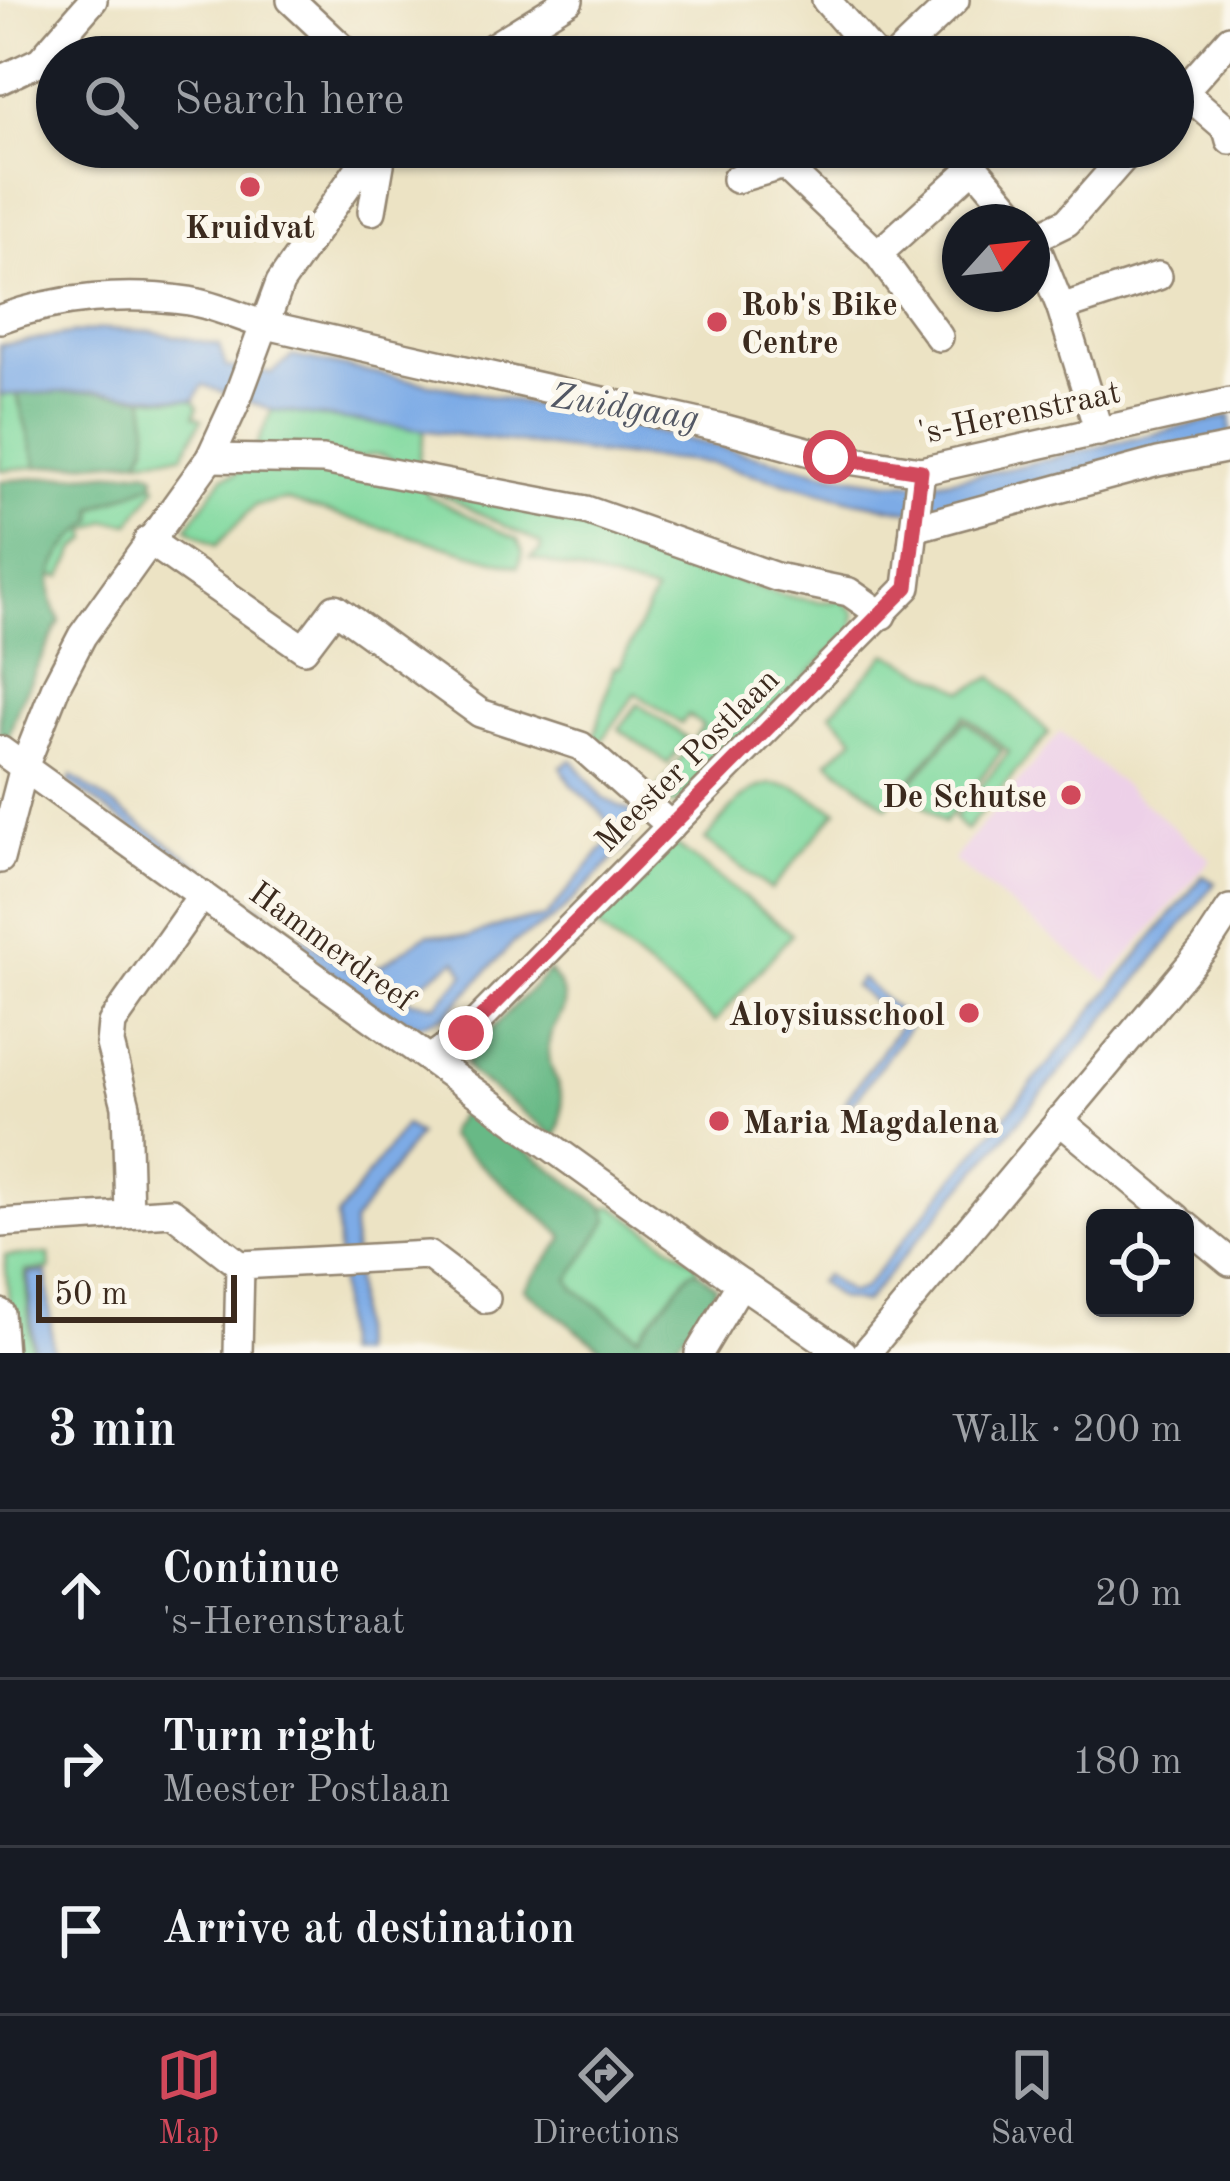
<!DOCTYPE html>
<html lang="en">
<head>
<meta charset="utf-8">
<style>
	body { margin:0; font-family:"Old Standard TT",serif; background:#20242c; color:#f1f3f6 }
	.controls { position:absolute; right:36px; bottom:36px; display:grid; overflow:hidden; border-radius:18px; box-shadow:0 3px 9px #0004 }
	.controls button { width:108px; height:108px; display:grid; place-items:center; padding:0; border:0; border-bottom:3px solid #363941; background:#171b24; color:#f1f3f6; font:60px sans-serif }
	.compass { position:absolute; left:942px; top:204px; width:108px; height:108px; border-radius:50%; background:#171b24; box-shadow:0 3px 9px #0004; rotate:63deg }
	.scale { position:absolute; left:36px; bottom:30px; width:201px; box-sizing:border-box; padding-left:12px; border:6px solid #3b2a1e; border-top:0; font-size:33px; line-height:42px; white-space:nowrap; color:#3b2a1e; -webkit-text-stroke:9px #fbf7ec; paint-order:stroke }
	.stop { position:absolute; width:36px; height:36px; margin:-27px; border:9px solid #d1495b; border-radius:50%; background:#fff }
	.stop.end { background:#d1495b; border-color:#fff; box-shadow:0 3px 12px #0008 }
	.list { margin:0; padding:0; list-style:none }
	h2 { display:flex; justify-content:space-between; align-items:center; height:156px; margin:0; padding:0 48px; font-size:51px }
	h2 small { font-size:39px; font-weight:400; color:#9ea1a6 }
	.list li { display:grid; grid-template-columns:78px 1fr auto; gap:36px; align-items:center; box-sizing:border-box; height:168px; padding:0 48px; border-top:3px solid #363941 }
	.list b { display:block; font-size:45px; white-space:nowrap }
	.list p { margin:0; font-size:39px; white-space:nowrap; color:#9ea1a6 }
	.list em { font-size:39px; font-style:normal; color:#9ea1a6 }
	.icon { flex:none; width:66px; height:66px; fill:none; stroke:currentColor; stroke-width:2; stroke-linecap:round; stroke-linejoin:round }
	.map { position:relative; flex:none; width:1230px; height:1353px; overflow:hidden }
	.search { position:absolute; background:#171b24; box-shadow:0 3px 9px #0004; left:36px; right:36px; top:36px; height:132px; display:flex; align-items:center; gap:30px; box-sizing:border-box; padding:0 42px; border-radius:66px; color:#9ea1a6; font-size:45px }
	.sheet { height:660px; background:#171b24 }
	nav { display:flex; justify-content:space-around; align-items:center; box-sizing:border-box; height:168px; border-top:3px solid #363941; background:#171b24; font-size:33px; color:#9ea1a6 }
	nav a { display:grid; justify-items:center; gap:6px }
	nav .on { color:#d1495b }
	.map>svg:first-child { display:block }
</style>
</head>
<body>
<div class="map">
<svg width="1230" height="1353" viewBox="0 0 1230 1353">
	<rect width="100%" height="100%" fill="#fbf7ec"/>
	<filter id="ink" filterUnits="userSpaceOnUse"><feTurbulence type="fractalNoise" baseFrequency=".00833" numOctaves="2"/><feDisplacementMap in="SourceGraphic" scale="24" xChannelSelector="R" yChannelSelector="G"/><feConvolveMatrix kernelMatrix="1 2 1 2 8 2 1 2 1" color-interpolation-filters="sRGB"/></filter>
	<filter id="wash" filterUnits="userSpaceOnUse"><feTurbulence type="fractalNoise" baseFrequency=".004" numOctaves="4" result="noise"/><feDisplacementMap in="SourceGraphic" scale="48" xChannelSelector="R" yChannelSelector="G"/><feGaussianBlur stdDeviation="2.7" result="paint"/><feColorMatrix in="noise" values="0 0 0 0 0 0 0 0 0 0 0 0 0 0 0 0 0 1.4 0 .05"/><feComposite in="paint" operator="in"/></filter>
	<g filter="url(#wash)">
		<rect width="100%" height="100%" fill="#ece3c4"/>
		<!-- built -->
		<polygon fill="#edd0e8" points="1060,732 1211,859 1107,981 953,860"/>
		<!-- green -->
		<g fill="#80d99f" stroke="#5e825e" stroke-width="3">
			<polygon points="17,394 37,467 0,470 0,395"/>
			<polygon points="144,397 194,400 198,407 194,416 202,419 183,455 139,459 147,445"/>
			<path d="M272 410 425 429 416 471C397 465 383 447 360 458L255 449Z"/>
			<polygon points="271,465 427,486 427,495 518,540 523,552 518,567 285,500 256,505 216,546 187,528 223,477 236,474 242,466"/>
			<path d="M154 483 157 486 130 524 107 521 87 531 89 539 76 549 62 577 52 576C52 551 75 535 94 521V509Z"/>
			<path d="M434 491 574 520 638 544 645 540 715 565 720 574C750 585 812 608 842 600L855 613 853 630 674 805 653 797 703 726 688 715 681 724 636 693 596 749 592 746 614 667H620L655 593 530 558 541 551V544Z"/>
			<polygon points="887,653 964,691 993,677 1049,733 966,830 954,818 1009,752 965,715 887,807 828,761 855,738 831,713"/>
			<polygon points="638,704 687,738 668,764 619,729"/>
			<polygon points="965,720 1002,751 944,823 906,789"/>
			<path d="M771 784 794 787 837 811 771 890 705 840C724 818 741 789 771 784Z"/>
			<polygon points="675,844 792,934 715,1022 595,925"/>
			<polygon points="604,1207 615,1207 697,1264 697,1271 690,1273 639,1336 575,1289 568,1280 609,1219"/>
			<polygon points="49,1254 50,1269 25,1271 32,1353 13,1353 5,1256"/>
		</g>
		<!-- forest -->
		<g fill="#68b986" stroke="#527252" stroke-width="3">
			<path d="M94 391 144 397C148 417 152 442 139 459L37 467 17 394Z"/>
			<path d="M147 470 155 475 154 483 94 508V521C60 547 37 579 60 621L19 704 6 744 0 739V481Z"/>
			<path d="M549 971C555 979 562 987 564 997 567 1015 550 1026 549 1042 545 1082 574 1086 556 1137L472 1074 466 1064 478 1043Z"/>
			<polygon points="466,1106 604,1207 609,1219 569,1280 575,1289 638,1336 690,1272 697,1271 716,1286 712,1298 669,1353 607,1353 524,1289 563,1240 563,1235 448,1137 449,1130"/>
		</g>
		<!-- water -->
		<g fill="#7dabe6" stroke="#5c6a82" stroke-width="3" fill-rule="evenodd">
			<polygon points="102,329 151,331 219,345 226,367 272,373 292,356 593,417 833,474 887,482 929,483 994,472 1230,416 1230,437 930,511 908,511 855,501 710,463 602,454 272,410 203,385 194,400 94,391 0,395 0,345"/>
			<path d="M572 760 603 798 634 813V830L627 845 555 918 513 943 446 1015 419 1025 387 1013 69 782 72 776 355 974 382 965 428 934 468 937 504 924 546 917 614 835C600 798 575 800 561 766ZM457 960 465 974 436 1005 407 1000 412 989Z"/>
			<polygon points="1203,876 1215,883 1129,991 864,1303 838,1298 818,1282 825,1275 850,1293 863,1289"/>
			<polygon points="861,978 912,1023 854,1102 844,1103 901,1024 854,986"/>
			<polygon points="405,1125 418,1135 353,1223 358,1353 342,1353 337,1217"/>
			<polygon points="28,1273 47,1273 53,1353 34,1353"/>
		</g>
	</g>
	<g filter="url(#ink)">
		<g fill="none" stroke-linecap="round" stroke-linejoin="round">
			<!-- minor casing -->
			<g stroke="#948671" stroke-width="32">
				<g id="minor">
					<polyline points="291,0 352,57"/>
					<polyline points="826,0 876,57"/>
					<polyline points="477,57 569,0"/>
					<polyline points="895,57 955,0"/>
					<polyline points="0,80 40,61 93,0"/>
					<polyline points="1183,91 1227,129 1230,140"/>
					<polyline points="1173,103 1230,39"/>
					<polyline points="805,147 784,165 878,254 975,166"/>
					<polyline points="957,147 1021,222"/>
					<polyline points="736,179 784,165"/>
					<polyline points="372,211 383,147"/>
					<polyline points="1032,236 1061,308 1099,432"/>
					<polyline points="1034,238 1067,222 1133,147"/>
					<polyline points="878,254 939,337"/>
					<polyline points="1061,308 1158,276"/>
					<path d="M0 319C59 297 126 292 189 301 213 305 238 316 262 324L726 429 829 457 921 471 1230 402"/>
					<polyline points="210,458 323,460 586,510 776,577 849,592 882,615"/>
					<polyline points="914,528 1158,462 1230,448"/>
					<polyline points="148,540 304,649 335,608 480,713 581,746 671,826"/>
					<polyline points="0,750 732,1277 843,1353"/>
					<polyline points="0,859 24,767 57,684 82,636 210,458 235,404 280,283 374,147"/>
					<polyline points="430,1059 466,1033 907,587 921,471"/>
					<polyline points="1059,1120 1177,1218"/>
					<polyline points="129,1214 126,1106 110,1044 112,1023 202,895"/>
					<polyline points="0,1223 172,1212 240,1265"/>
					<polyline points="1185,1225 1230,1262"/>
					<polyline points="0,1313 3,1353"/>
					<polyline points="238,1353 240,1265 428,1255 486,1299"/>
					<polyline points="699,1353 741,1283"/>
					<polyline points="866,1353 1205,947 1230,909"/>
				</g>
			</g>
			<!-- minor -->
			<use href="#minor" stroke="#fff" stroke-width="27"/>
		</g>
	</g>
	<g fill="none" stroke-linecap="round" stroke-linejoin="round" filter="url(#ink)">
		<!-- route -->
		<polyline stroke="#d1495b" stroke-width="15" points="466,1033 907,587 921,471 830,457"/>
	</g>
	<!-- markers -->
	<g fill="#d1495b" stroke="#fbf7ec" stroke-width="4.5">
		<circle cx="250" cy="187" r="12"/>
		<circle cx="717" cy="322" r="12"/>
		<circle cx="1071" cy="795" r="12"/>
		<circle cx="969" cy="1013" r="12"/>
		<circle cx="719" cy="1121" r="12"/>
	</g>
	<g text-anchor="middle" stroke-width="10" stroke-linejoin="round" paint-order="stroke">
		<!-- poi labels -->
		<g font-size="33" font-weight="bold" fill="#3b2a1e" stroke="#fbf7ec" text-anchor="start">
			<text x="250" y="238" text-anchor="middle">Kruidvat</text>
			<text x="741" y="315">Rob's Bike<tspan x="741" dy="38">Centre</tspan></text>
			<text x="1047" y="807" text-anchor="end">De Schutse</text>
			<text x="945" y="1025" text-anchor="end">Aloysiusschool</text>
			<text x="743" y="1133">Maria Magdalena</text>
		</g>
		<!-- street labels -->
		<g font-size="33" fill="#3b2a1e" stroke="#fbf7ec">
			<text transform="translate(1019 411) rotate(-12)" y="12">'s-Herenstraat</text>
			<text transform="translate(686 759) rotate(-45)" y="12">Meester Postlaan</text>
			<text transform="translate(333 945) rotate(36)" y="12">Hammerdreef</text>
		</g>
		<!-- water labels -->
		<g font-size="36" font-style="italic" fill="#525764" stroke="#fbf7ec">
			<text transform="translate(625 405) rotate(9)" y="13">Zuidgaag</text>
		</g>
	</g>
</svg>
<div class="controls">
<button><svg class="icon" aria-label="locate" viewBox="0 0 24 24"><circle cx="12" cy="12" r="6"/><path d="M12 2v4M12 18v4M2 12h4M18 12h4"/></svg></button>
</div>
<svg class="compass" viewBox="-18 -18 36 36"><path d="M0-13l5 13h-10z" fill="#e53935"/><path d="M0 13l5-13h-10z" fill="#9ea1a6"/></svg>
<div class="scale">50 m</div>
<div class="stop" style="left:830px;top:457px"></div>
<div class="stop end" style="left:466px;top:1033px"></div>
<div class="search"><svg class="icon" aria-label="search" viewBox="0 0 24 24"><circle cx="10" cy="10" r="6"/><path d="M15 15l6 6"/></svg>Search here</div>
</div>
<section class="sheet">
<h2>3 min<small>Walk · 200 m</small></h2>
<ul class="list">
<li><svg class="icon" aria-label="ahead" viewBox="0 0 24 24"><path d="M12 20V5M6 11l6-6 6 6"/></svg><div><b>Continue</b><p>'s-Herenstraat</p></div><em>20 m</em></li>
<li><svg class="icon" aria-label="right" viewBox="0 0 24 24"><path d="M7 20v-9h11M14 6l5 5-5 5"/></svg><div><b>Turn right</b><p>Meester Postlaan</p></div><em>180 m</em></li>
<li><svg class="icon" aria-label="arrive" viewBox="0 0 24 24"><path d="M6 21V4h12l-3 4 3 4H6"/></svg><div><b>Arrive at destination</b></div></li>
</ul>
</section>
<nav>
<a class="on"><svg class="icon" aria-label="map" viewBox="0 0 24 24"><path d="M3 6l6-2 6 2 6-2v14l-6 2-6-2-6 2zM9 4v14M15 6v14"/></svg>Map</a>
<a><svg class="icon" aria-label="directions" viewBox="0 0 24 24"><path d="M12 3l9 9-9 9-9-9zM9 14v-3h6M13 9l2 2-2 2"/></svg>Directions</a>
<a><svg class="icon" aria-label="saved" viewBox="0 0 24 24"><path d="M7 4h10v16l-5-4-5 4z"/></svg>Saved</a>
</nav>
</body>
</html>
